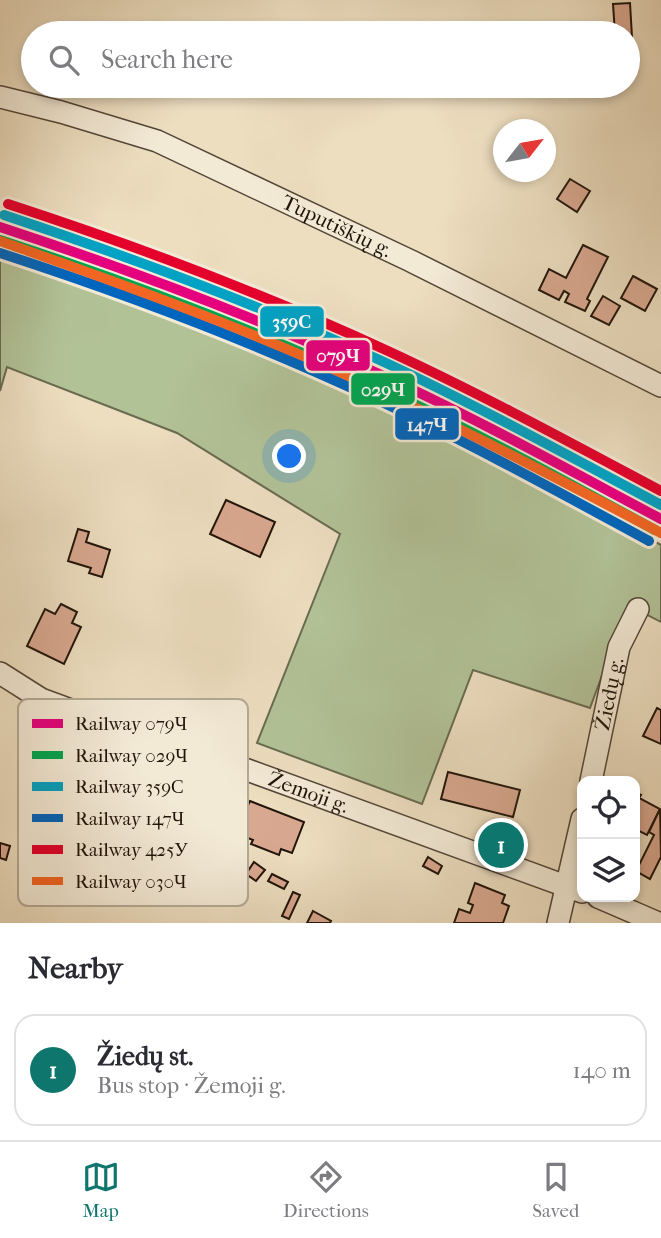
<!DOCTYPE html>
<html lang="en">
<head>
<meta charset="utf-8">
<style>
	body { margin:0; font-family:"IM FELL French Canon",serif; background:#f7f7f7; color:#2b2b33 }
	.controls { position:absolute; right:21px; bottom:21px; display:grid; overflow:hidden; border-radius:14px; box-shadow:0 4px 10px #0003 }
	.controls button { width:63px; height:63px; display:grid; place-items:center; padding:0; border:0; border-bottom:2px solid #e1e1e2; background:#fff; color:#2b2b33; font:35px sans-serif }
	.compass { position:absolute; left:493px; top:119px; width:63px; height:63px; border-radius:50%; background:#fff; box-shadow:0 4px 10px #0003; rotate:59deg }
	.you { position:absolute; left:290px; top:457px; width:24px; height:24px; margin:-18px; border:5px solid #fff; border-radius:50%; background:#1a73e8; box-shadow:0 0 0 10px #1a73e833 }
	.badge { display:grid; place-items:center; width:46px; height:46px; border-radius:50%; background:#0f766e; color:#fff; font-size:23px; font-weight:700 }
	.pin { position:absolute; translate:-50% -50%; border:4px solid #fff; box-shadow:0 2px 7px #0006 }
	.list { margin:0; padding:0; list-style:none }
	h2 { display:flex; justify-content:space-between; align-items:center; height:91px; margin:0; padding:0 28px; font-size:30px }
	h2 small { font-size:23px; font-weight:400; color:#7c7c81 }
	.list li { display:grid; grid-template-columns:46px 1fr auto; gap:21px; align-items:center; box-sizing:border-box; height:112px; margin:0 14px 14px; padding:0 14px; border:2px solid #e1e1e2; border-radius:21px }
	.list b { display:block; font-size:26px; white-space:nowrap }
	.list p { margin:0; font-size:23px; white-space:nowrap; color:#7c7c81 }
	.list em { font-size:23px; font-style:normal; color:#7c7c81 }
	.icon { flex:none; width:38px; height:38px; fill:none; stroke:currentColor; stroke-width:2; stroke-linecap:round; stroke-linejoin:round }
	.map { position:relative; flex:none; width:661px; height:923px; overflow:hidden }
	.search { position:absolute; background:#fff; box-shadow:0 4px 10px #0003; left:21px; right:21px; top:21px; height:77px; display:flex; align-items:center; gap:18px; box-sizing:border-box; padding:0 24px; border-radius:38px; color:#7c7c81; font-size:26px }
	.sheet { height:217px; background:#fff }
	nav { display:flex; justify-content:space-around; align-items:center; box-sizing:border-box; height:98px; border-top:2px solid #e1e1e2; background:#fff; font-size:19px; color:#7c7c81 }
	nav a { display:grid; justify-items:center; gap:4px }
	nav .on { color:#0f766e }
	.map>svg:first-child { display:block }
</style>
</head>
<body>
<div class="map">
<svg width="661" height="923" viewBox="0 0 661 923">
	<rect width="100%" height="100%" fill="#eddec0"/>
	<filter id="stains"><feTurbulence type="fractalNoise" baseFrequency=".00286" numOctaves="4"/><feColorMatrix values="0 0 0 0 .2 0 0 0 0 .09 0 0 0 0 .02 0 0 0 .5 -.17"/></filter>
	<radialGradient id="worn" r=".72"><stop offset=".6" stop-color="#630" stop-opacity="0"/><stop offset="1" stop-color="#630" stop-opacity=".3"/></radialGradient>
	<!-- green -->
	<polygon fill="#b2c297" stroke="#696b50" stroke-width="2" points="0,256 180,316 325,380 603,513 661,545 661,622 628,605 590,708 473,670 422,804 257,743 340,534 177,433 7,367 0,391"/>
	<!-- building -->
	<g fill="#d9a890" stroke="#201409" stroke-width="2">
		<polygon points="630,3 632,37 628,37 628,33 615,33 613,4"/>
		<polygon points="570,179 590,191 577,212 557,199"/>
		<polygon points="583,245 608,257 587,299 590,301 585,311 565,302 569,294 564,291 559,300 539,290 549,269 566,278"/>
		<polygon points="633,276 657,289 645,311 621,298"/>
		<polygon points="603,296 620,306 609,325 591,316"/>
		<polygon points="226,500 275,522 260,557 210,534"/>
		<polygon points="78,529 89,532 86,542 110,550 102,577 89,573 91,568 68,561"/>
		<polygon points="61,604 77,612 72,623 81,627 64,664 27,646 45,609 55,614"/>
		<polygon points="657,708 661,710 661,744 643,736"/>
		<polygon points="448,772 520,790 513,817 441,799"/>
		<polygon points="635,792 641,795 639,798 660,809 647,835 635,829"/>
		<polygon points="250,801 304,822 292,853 281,849 279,855 251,844 253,840 238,834 241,825 236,823 241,810 245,811"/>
		<polygon points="660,809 661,857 650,879 636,871 654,835 649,832"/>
		<polygon points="0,843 10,846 6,860 0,858"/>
		<polygon points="428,857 442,866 438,874 423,866"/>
		<polygon points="254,862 265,870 256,881 246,874"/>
		<polygon points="272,874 288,882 284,889 268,881"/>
		<polygon points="475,883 505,895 502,903 509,906 503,923 454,923 459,909 470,913 473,905 468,903"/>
		<polygon points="293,892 300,895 289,919 282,916"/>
		<polygon points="313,911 331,921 330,923 307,923"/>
	</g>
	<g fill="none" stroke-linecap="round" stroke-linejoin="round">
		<!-- minor casing -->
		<g stroke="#534637" stroke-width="24">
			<g id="minor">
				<path id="s1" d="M0 97 61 112 157 141 411 261 661 386"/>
				<path id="s2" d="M0 673 41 699 139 735 231 764 582 892"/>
				<path id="s3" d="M591 781 619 647 638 609"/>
				<polyline points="598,897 658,923"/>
				<polyline points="558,923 582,819"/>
			</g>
		</g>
		<!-- minor -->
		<use href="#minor" stroke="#f3ead6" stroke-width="21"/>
		<!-- rail-1 casing -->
		<g stroke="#f3ead6" stroke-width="16">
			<path id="rail-1" d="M0 227C128 269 254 316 377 373 474 417 567 469 661 519"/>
		</g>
		<!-- rail-2 casing -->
		<g stroke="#f3ead6" stroke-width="16">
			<path id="rail-2" d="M0 240C126 281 251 328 372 384 468 428 562 479 655 530"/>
		</g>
		<!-- rail-3 casing -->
		<g stroke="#f3ead6" stroke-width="16">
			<path id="rail-3" d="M4 215C133 258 260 305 384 362 478 406 569 456 661 505"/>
		</g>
		<!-- rail-4 casing -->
		<g stroke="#f3ead6" stroke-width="16">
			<path id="rail-4" d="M0 253C126 294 251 341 371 397 466 441 557 491 649 541"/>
		</g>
		<!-- rail-5 casing -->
		<g stroke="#f3ead6" stroke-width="16">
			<path id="rail-5" d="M8 204C137 246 264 294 388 351 481 394 571 443 661 491"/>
		</g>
		<!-- rail-6 casing -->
		<g stroke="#f3ead6" stroke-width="16">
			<path id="rail-6" d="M0 241C104 278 207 314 308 358 429 411 545 472 661 533"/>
		</g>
		<!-- rail-1 -->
		<use href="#rail-1" stroke="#e5007d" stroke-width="10"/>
		<!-- rail-2 -->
		<use href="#rail-2" stroke="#00a651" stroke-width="10"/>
		<!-- rail-3 -->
		<use href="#rail-3" stroke="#02a2c4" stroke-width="10"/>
		<!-- rail-4 -->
		<use href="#rail-4" stroke="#0065bd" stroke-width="10"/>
		<!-- rail-5 -->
		<use href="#rail-5" stroke="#e4002b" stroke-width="10"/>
		<!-- rail-6 -->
		<use href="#rail-6" stroke="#f26522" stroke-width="10"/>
	</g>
	<g text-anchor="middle" stroke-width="5" stroke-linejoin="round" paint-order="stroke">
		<!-- street labels -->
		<g font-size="21" fill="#201409" stroke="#f3ead6">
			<text dy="7" stroke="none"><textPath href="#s1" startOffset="362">Tuputiškių g.</textPath></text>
			<text dy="7" stroke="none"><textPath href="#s3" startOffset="89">Žiedų g.</textPath></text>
			<text dy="7" stroke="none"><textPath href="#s2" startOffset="332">Žemoji g.</textPath></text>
		</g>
	</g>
	<!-- legend -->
	<rect x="18" y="699" width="230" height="207" rx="10" fill="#f3ead6" stroke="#b4aa98" stroke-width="2"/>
	<rect x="32" y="719" width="31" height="9" fill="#e5007d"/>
	<rect x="32" y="751" width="31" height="8" fill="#00a651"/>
	<rect x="32" y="782" width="31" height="9" fill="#02a2c4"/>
	<rect x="32" y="814" width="31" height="8" fill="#0065bd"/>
	<rect x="32" y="845" width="31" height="9" fill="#e4002b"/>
	<rect x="32" y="877" width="31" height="8" fill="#f26522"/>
	<g font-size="19" fill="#201409">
		<text x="75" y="730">Railway 079Ч</text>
		<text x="75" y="762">Railway 029Ч</text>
		<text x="75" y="793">Railway 359С</text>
		<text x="75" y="825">Railway 147Ч</text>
		<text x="75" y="856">Railway 425У</text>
		<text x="75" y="888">Railway 030Ч</text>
	</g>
	<g stroke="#f3ead6" stroke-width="2.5">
		<rect x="259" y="305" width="66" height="33" rx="7" fill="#02a2c4"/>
		<rect x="305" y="339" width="66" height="33" rx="7" fill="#e5007d"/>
		<rect x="350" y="372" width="66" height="34" rx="7" fill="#00a651"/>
		<rect x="394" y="407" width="66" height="34" rx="7" fill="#0065bd"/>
	</g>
	<g font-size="19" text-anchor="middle" font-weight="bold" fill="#fff">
		<text x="292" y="328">359С</text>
		<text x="338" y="362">079Ч</text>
		<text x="383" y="396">029Ч</text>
		<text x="427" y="431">147Ч</text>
	</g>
	<rect width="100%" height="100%" filter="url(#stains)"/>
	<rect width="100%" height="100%" fill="url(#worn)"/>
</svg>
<div class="controls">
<button><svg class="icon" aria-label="locate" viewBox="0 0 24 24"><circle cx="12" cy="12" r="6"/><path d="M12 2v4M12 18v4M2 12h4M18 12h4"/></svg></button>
<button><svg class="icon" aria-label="layers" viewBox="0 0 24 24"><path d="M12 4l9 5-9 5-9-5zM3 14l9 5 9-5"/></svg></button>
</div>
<svg class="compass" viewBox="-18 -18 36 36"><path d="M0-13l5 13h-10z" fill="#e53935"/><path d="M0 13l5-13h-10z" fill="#7c7c81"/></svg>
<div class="you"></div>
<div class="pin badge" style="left:501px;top:845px">1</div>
<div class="search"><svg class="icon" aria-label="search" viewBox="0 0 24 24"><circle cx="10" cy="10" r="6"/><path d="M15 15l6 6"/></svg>Search here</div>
</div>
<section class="sheet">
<h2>Nearby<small></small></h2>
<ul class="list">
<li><span class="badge">1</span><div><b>Žiedų st.</b><p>Bus stop · Žemoji g.</p></div><em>140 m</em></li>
</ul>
</section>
<nav>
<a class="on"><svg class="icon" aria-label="map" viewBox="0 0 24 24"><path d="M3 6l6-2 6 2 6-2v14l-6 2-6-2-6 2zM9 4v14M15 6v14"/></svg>Map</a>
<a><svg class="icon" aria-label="directions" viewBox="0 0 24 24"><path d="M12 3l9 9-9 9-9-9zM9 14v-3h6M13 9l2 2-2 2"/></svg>Directions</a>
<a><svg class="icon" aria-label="saved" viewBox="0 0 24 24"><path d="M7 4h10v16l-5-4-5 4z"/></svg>Saved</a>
</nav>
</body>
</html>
